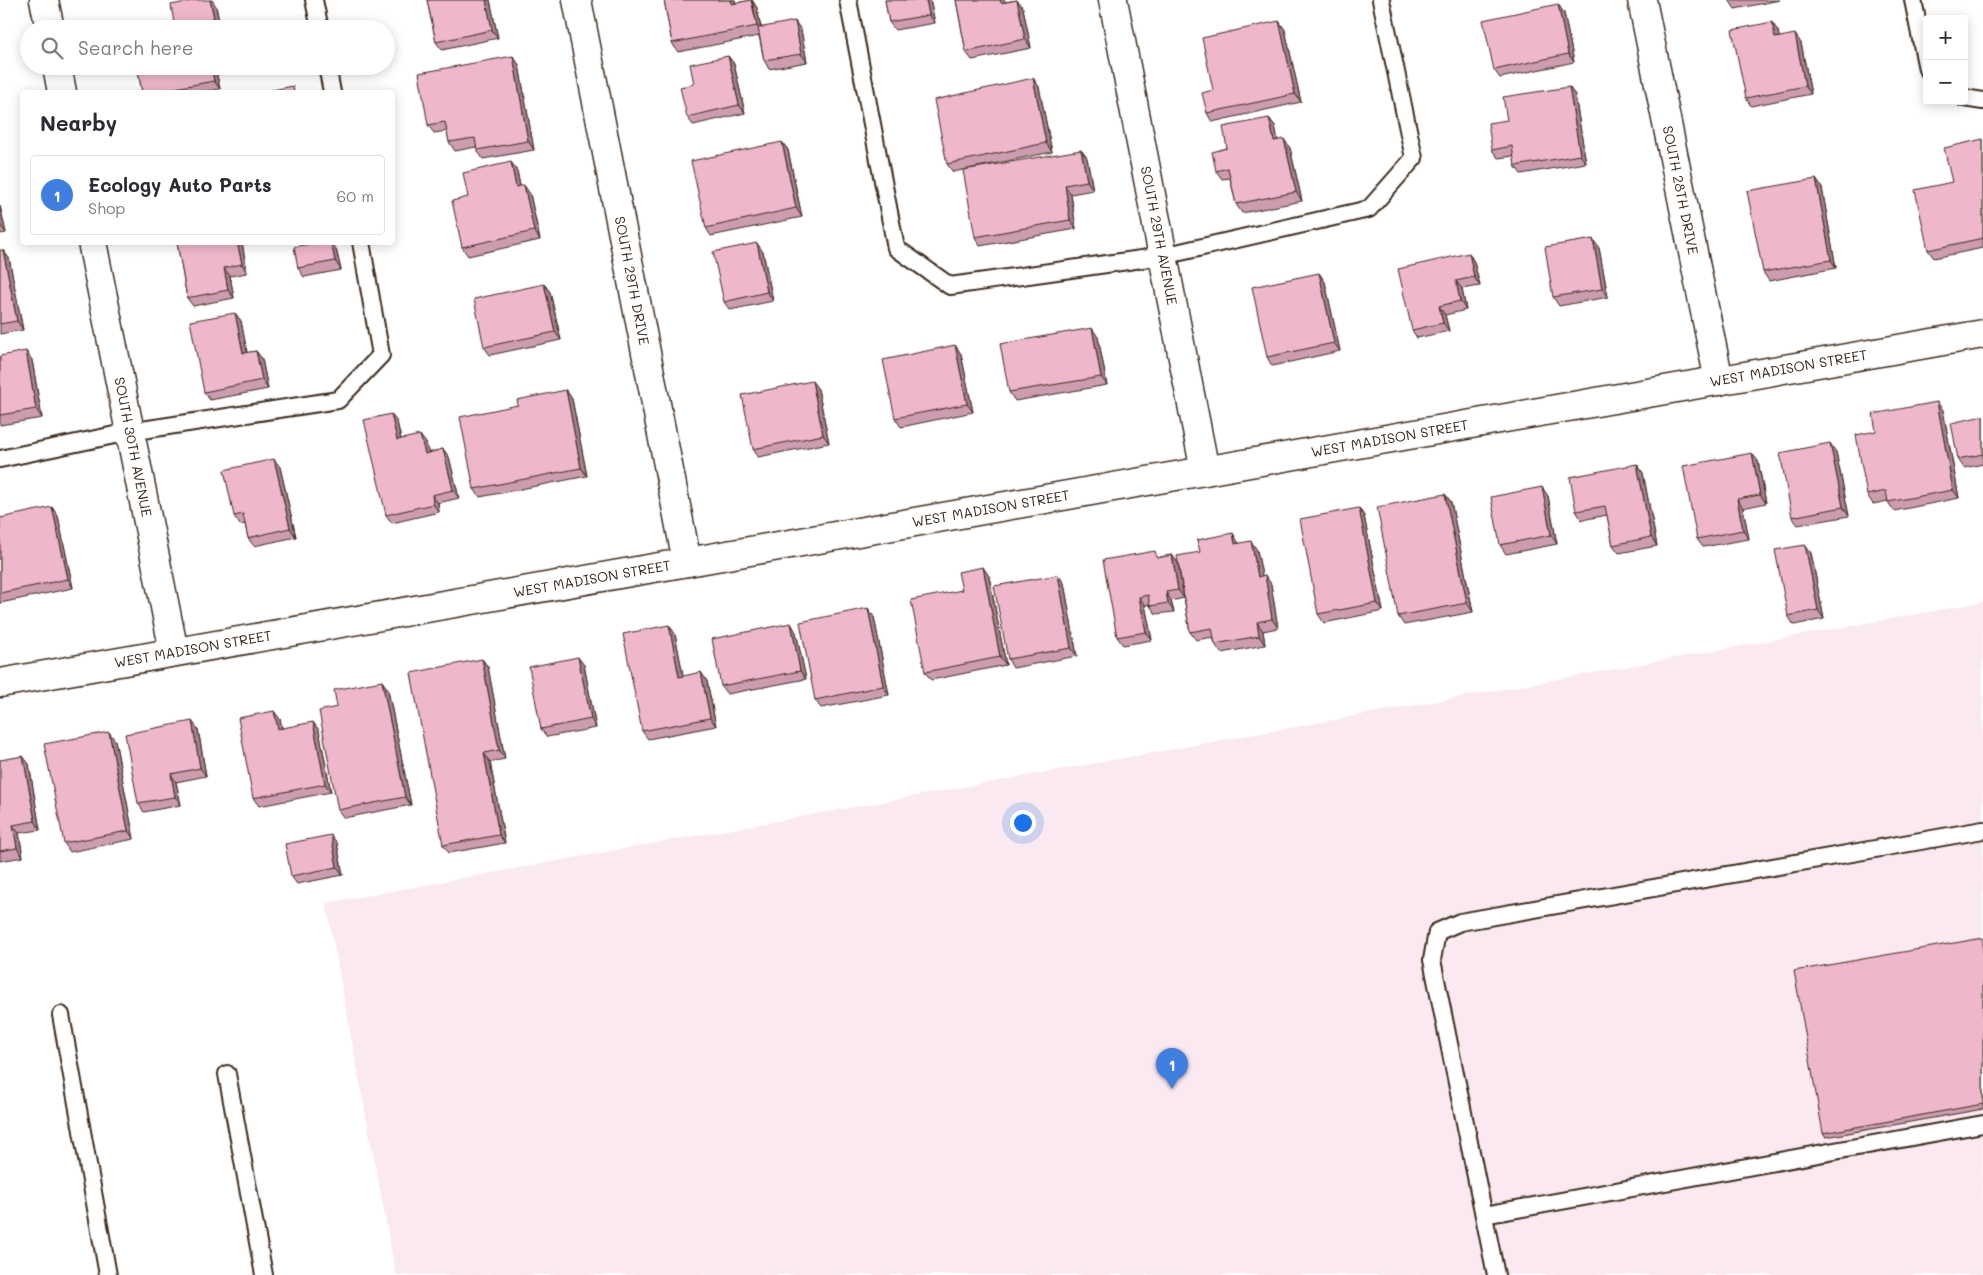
<!DOCTYPE html>
<html lang="en">
<head>
<meta charset="utf-8">
<style>
	body { margin:0; font-family:Mali,sans-serif; background:#f2f2f3; color:#2b2b33 }
	.controls { position:absolute; right:15px; top:15px; display:grid; overflow:hidden; border-radius:5px; box-shadow:0 2px 12px #0003 }
	.controls button { width:45px; height:45px; display:grid; place-items:center; padding:0; border:0; border-bottom:1px solid #e1e1e2; background:#fff; color:#2b2b33; font:25px sans-serif }
	.you { position:absolute; left:1022px; top:822px; width:18px; height:18px; margin:-12px; border:4px solid #fff; border-radius:50%; background:#1a73e8; box-shadow:0 0 0 8px #1a73e833 }
	.badge { display:grid; place-items:center; width:32px; height:32px; border-radius:50%; background:#3b2a1e; color:#fff; font-size:16px; font-weight:700 }
	.pin { position:absolute; translate:-50% -41px; filter:drop-shadow(0 1px 2px #0008) }
	.pin::after { content:''; position:absolute; top:26px; width:18px; height:15px; background:inherit; clip-path:polygon(0 0,100% 0,50% 100%) }
	.list { margin:0; padding:0; list-style:none }
	h2 { display:flex; justify-content:space-between; align-items:center; height:65px; margin:0; padding:0 20px; font-size:21px }
	h2 small { font-size:16px; font-weight:400; color:#7c7c81 }
	.list li { display:grid; grid-template-columns:32px 1fr auto; gap:15px; align-items:center; box-sizing:border-box; height:80px; margin:0 10px 10px; padding:0 10px; border:1px solid #e1e1e2; border-radius:5px }
	.list b { display:block; font-size:19px; white-space:nowrap }
	.list p { margin:0; font-size:16px; white-space:nowrap; color:#7c7c81 }
	.list em { font-size:16px; font-style:normal; color:#7c7c81 }
	.icon { flex:none; width:28px; height:28px; fill:none; stroke:currentColor; stroke-width:2; stroke-linecap:round; stroke-linejoin:round }
	.map { position:relative; flex:none; width:1983px; height:1275px; overflow:hidden }
	.search { position:absolute; background:#fff; box-shadow:0 2px 12px #0003; left:20px; top:20px; width:375px; height:55px; display:flex; align-items:center; gap:12px; box-sizing:border-box; padding:0 18px; border-radius:28px; color:#7c7c81; font-size:19px }
	.panel { position:absolute; background:#fff; box-shadow:0 2px 12px #0003; left:20px; top:90px; width:375px; height:155px; border-radius:5px }
	.map>svg:first-child { display:block }
</style>
</head>
<body>
<div class="map">
<svg width="1983" height="1275" viewBox="0 0 1983 1275">
	<rect width="100%" height="100%" fill="#fff"/>
	<filter id="ink" filterUnits="userSpaceOnUse"><feTurbulence type="fractalNoise" baseFrequency=".02" numOctaves="2"/><feDisplacementMap in="SourceGraphic" scale="10" xChannelSelector="R" yChannelSelector="G"/><feConvolveMatrix kernelMatrix="1 2 1 2 8 2 1 2 1" color-interpolation-filters="sRGB"/></filter>
	<g filter="url(#ink)">
		<!-- built -->
		<polygon fill="#fae9f0" points="1983,602 1983,1275 396,1275 326,903"/>
		<g fill="none" stroke-linecap="round" stroke-linejoin="round">
			<!-- service casing -->
			<g stroke="#3b2a1e" stroke-width="20">
				<g id="service">
					<polyline points="314,0 320,29"/>
					<polyline points="848,0 896,248 950,286 1163,256 1369,209 1414,158 1381,0"/>
					<polyline points="1913,0 1927,69"/>
					<polyline points="327,66 332,92"/>
					<polyline points="1964,98 1983,101"/>
					<polyline points="0,459 129,432 338,400 381,355 361,242"/>
					<polyline points="61,1015 108,1275"/>
					<polyline points="227,1074 264,1275"/>
					<polyline points="1484,1215 1983,1124"/>
					<polyline points="1496,1275 1432,960 1437,932 1460,922 1983,830"/>
				</g>
			</g>
			<!-- minor casing -->
			<g stroke="#3b2a1e" stroke-width="31">
				<g id="minor">
					<polyline points="44,0 50,29"/>
					<path id="s1" d="M577 0 687 562"/>
					<path id="s2" d="M1113 0 1205 471"/>
					<path id="s3" d="M1642 0 1719 381"/>
					<polyline points="57,66 62,92"/>
					<path id="s4" d="M92 242 174 652"/>
					<path id="s5" d="M0 683 1983 334"/>
				</g>
			</g>
			<!-- service -->
			<use href="#service" stroke="#fff" stroke-width="16"/>
			<!-- minor -->
			<use href="#minor" stroke="#fff" stroke-width="28"/>
		</g>
		<!-- wall -->
		<g fill="#cd9daf" stroke="#3b2a1e">
			<polygon points="427,0 490,0 498,38 442,50 436,42"/>
			<polygon points="664,0 735,0 736,3 752,0 757,8 761,27 801,30 807,62 769,69 764,60 759,36 678,52 672,43"/>
			<polygon points="885,0 930,0 935,23 895,30 889,22"/>
			<polygon points="956,0 1005,0 1005,2 1017,0 1023,8 1031,48 972,60 966,52"/>
			<polygon points="1729,0 1780,0 1735,9"/>
			<polygon points="216,6 220,27 211,29 174,29"/>
			<polygon points="1564,13 1574,62 1500,78 1494,70"/>
			<polygon points="1279,21 1285,30 1301,102 1212,122 1207,113 1213,90"/>
			<polygon points="1778,31 1779,37 1801,43 1811,94 1751,106 1746,98"/>
			<polygon points="513,56 519,65 534,150 483,159 477,150 476,147 455,151 449,142 447,131 434,133 428,125"/>
			<polygon points="728,56 734,64 745,113 693,125 687,117 694,84"/>
			<polygon points="137,66 215,66 220,89 202,92 142,92"/>
			<polygon points="1033,78 1039,87 1052,152 953,172 947,164"/>
			<polygon points="1569,87 1575,95 1586,163 1521,174 1515,166 1514,156 1498,158 1492,150 1507,120"/>
			<polygon points="1269,118 1275,126 1278,141 1290,148 1302,201 1242,213 1236,204 1230,178 1222,179 1216,171 1227,148"/>
			<polygon points="1983,139 1983,248 1934,258 1928,250 1952,182"/>
			<polygon points="782,142 788,150 802,217 711,236 706,228"/>
			<polygon points="1081,150 1087,158 1093,190 1071,194 1076,229 980,246 975,237"/>
			<polygon points="511,162 517,171 520,186 530,194 540,240 468,256 462,247 468,197"/>
			<polygon points="1816,179 1822,188 1836,268 1769,281 1763,272"/>
			<polygon points="0,206 6,233 0,234"/>
			<polygon points="177,242 242,242 247,273 230,276 234,298 193,306 187,298"/>
			<polygon points="1599,248 1608,297 1559,306 1553,297"/>
			<polygon points="336,249 341,270 304,277 298,268"/>
			<polygon points="0,250 9,258 23,330 0,334"/>
			<polygon points="763,252 773,301 730,310 724,302"/>
			<polygon points="1469,253 1474,262 1480,286 1462,289 1466,310 1445,315 1449,331 1417,338 1412,330"/>
			<polygon points="1319,273 1325,282 1340,351 1272,366 1267,357"/>
			<polygon points="544,284 550,292 561,340 490,355 484,347"/>
			<polygon points="235,313 241,321 247,353 256,351 262,359 268,389 210,400 204,392"/>
			<polygon points="1098,337 1107,385 1015,401 1009,392"/>
			<polygon points="955,345 961,354 973,412 901,427 895,418"/>
			<polygon points="0,356 32,360 42,418 0,425"/>
			<polygon points="818,389 829,443 758,457 753,449"/>
			<polygon points="566,390 572,399 587,476 480,497 474,489 518,405"/>
			<polygon points="1943,410 1959,498 1894,511 1888,502 1888,501 1873,504 1867,495 1876,431"/>
			<polygon points="1983,416 1983,464 1964,468 1958,459"/>
			<polygon points="397,422 401,439 426,443 428,453 443,449 449,457 459,498 438,503 439,512 392,523 386,515"/>
			<polygon points="1836,452 1849,516 1798,525 1792,517"/>
			<polygon points="1758,461 1766,503 1743,508 1749,539 1703,547 1697,539"/>
			<polygon points="1637,464 1643,473 1657,546 1619,553 1613,545 1607,515 1582,520 1576,511"/>
			<polygon points="280,467 296,537 254,546 248,538 245,524 240,525 234,516"/>
			<polygon points="1445,494 1451,502 1473,612 1404,625 1398,616"/>
			<polygon points="1548,496 1557,544 1506,554 1500,545"/>
			<polygon points="1359,508 1364,516 1383,611 1324,623 1318,614"/>
			<polygon points="58,516 73,588 0,603 0,518"/>
			<polygon points="1238,542 1239,543 1257,550 1262,576 1271,584 1278,628 1263,631 1265,645 1221,653 1215,644 1213,637 1196,640 1190,632 1184,598 1171,601 1174,612 1156,614 1150,606 1150,604 1145,605 1152,640 1123,645 1117,637 1160,557 1172,555 1178,563 1200,552"/>
			<polygon points="1805,545 1811,553 1824,619 1794,625 1788,616"/>
			<polygon points="1058,575 1064,583 1077,656 1013,668 1008,659"/>
			<polygon points="989,576 1006,665 931,680 925,672 962,590"/>
			<polygon points="868,608 874,617 889,695 821,708 815,700"/>
			<polygon points="669,625 675,634 683,676 707,681 716,726 648,739 642,731"/>
			<polygon points="796,632 806,679 727,694 721,686"/>
			<polygon points="482,659 488,667 505,759 490,762 505,843 449,853 443,845"/>
			<polygon points="584,665 596,728 547,737 541,729"/>
			<polygon points="382,681 388,690 411,805 344,818 338,810 337,707"/>
			<polygon points="280,719 282,728 319,730 331,792 259,806 253,798"/>
			<polygon points="198,729 206,776 176,782 181,805 144,812 138,803"/>
			<polygon points="115,740 134,839 70,852 64,843"/>
			<polygon points="0,760 29,764 40,830 19,833 23,857 0,861"/>
			<polygon points="337,843 343,875 297,884 291,876"/>
			<polygon points="1983,938 1983,1109 1826,1137 1823,1133"/>
		</g>
		<!-- shaded-wall -->
		<g fill="#a7808f" stroke="#3b2a1e">
			<polygon points="210,0 212,0 216,6 220,27 214,18"/>
			<polygon points="486,0 490,0 498,38 492,30"/>
			<polygon points="731,0 735,0 738,12 732,4"/>
			<polygon points="752,0 757,8 762,35 757,26"/>
			<polygon points="926,0 930,0 935,23 929,15"/>
			<polygon points="1017,0 1023,8 1031,48 1025,39"/>
			<polygon points="1558,4 1564,13 1574,62 1568,54"/>
			<polygon points="202,21 208,29 204,29"/>
			<polygon points="795,21 801,30 807,62 801,54"/>
			<polygon points="1279,21 1285,30 1301,102 1295,94"/>
			<polygon points="1772,22 1778,31 1781,46 1775,38"/>
			<polygon points="1795,34 1801,43 1811,94 1805,86"/>
			<polygon points="513,56 519,65 534,150 528,141"/>
			<polygon points="728,56 734,64 745,113 739,105"/>
			<polygon points="211,66 215,66 220,89 214,81"/>
			<polygon points="1033,78 1039,87 1052,152 1046,143"/>
			<polygon points="1569,87 1575,95 1586,163 1580,155"/>
			<polygon points="1269,118 1275,126 1280,150 1274,141"/>
			<polygon points="1284,139 1290,148 1302,201 1296,192"/>
			<polygon points="782,142 788,150 802,217 796,208"/>
			<polygon points="1081,150 1087,158 1093,190 1087,181"/>
			<polygon points="511,162 517,171 522,195 516,187"/>
			<polygon points="1816,179 1822,188 1836,268 1831,260"/>
			<polygon points="524,185 530,194 540,240 534,231"/>
			<polygon points="1065,185 1071,194 1076,229 1070,220"/>
			<polygon points="0,206 6,233 0,225"/>
			<polygon points="1593,239 1599,248 1608,297 1602,289"/>
			<polygon points="237,242 242,242 247,273 242,264"/>
			<polygon points="331,242 332,242 336,249 341,270 335,261"/>
			<polygon points="757,243 763,252 773,301 767,292"/>
			<polygon points="3,250 9,258 23,330 17,321"/>
			<polygon points="1469,253 1474,262 1480,286 1474,277"/>
			<polygon points="224,268 230,276 234,298 228,290"/>
			<polygon points="1319,273 1325,282 1340,351 1334,343"/>
			<polygon points="1456,281 1462,289 1466,310 1460,301"/>
			<polygon points="544,284 550,292 561,340 555,332"/>
			<polygon points="1439,306 1445,315 1449,331 1443,323"/>
			<polygon points="235,313 241,321 249,362 243,353"/>
			<polygon points="1092,328 1098,337 1107,385 1101,377"/>
			<polygon points="955,345 961,354 973,412 967,404"/>
			<polygon points="26,351 32,360 42,418 36,409"/>
			<polygon points="256,351 262,359 268,389 262,380"/>
			<polygon points="812,381 818,389 829,443 823,435"/>
			<polygon points="566,390 572,399 587,476 581,468"/>
			<polygon points="1937,402 1943,410 1959,498 1953,490"/>
			<polygon points="391,414 397,422 403,449 397,440"/>
			<polygon points="420,435 426,443 431,462 425,454"/>
			<polygon points="1830,443 1836,452 1849,516 1843,507"/>
			<polygon points="443,449 449,457 459,498 453,490"/>
			<polygon points="1752,453 1758,461 1766,503 1760,495"/>
			<polygon points="274,459 280,467 296,537 290,528"/>
			<polygon points="1637,464 1643,473 1657,546 1651,537"/>
			<polygon points="1542,487 1548,496 1557,544 1551,535"/>
			<polygon points="1445,494 1451,502 1473,612 1467,603"/>
			<polygon points="432,495 438,503 439,512 433,504"/>
			<polygon points="1737,499 1743,508 1749,539 1743,530"/>
			<polygon points="52,507 58,516 73,588 68,579"/>
			<polygon points="1359,508 1364,516 1383,611 1377,603"/>
			<polygon points="1233,533 1238,542 1240,552 1235,544"/>
			<polygon points="1251,541 1257,550 1264,585 1258,577"/>
			<polygon points="1805,545 1811,553 1824,619 1818,610"/>
			<polygon points="1172,555 1178,563 1184,598 1178,590"/>
			<polygon points="983,567 989,576 1006,665 1000,657"/>
			<polygon points="1058,575 1064,583 1077,656 1071,648"/>
			<polygon points="1265,575 1271,584 1278,628 1272,619"/>
			<polygon points="1166,592 1171,601 1174,612 1168,603"/>
			<polygon points="1139,597 1145,605 1152,640 1146,632"/>
			<polygon points="868,608 874,617 889,695 883,686"/>
			<polygon points="1257,622 1263,631 1265,645 1259,636"/>
			<polygon points="791,623 796,632 806,679 800,671"/>
			<polygon points="669,625 675,634 685,685 679,677"/>
			<polygon points="578,657 584,665 596,728 591,719"/>
			<polygon points="482,659 488,667 505,759 499,750"/>
			<polygon points="701,672 707,681 716,726 710,718"/>
			<polygon points="382,681 388,690 411,805 405,797"/>
			<polygon points="274,711 280,719 284,737 278,729"/>
			<polygon points="192,721 198,729 206,776 200,768"/>
			<polygon points="313,722 319,730 331,792 325,784"/>
			<polygon points="109,732 115,740 134,839 128,831"/>
			<polygon points="484,753 490,762 505,843 499,835"/>
			<polygon points="23,756 29,764 40,830 35,821"/>
			<polygon points="171,774 176,782 181,805 175,797"/>
			<polygon points="13,825 19,833 23,857 17,848"/>
			<polygon points="331,835 337,843 343,875 337,867"/>
		</g>
		<!-- building -->
		<g fill="#eeb7cc" stroke="#3b2a1e">
			<polygon points="197,0 210,0 214,18 202,21 204,29 174,29 175,28 171,5"/>
			<polygon points="427,0 486,0 492,30 436,42"/>
			<polygon points="664,0 731,0 732,4 751,0 757,26 672,43"/>
			<polygon points="885,0 926,0 929,15 889,22"/>
			<polygon points="956,0 1000,0 1001,3 1017,0 1025,39 966,52"/>
			<polygon points="1558,4 1568,54 1494,70 1483,20"/>
			<polygon points="795,21 801,54 764,60 758,28"/>
			<polygon points="1279,21 1295,94 1207,113 1202,93 1213,90 1202,38"/>
			<polygon points="1772,22 1775,38 1795,34 1805,86 1746,98 1732,30"/>
			<polygon points="513,56 528,141 477,150 475,138 449,142 445,122 428,125 419,73"/>
			<polygon points="728,56 739,105 687,117 680,87 694,84 690,64"/>
			<polygon points="137,66 211,66 214,81 153,92 142,92"/>
			<polygon points="1033,78 1046,143 947,164 934,100"/>
			<polygon points="293,86 294,92 262,92"/>
			<polygon points="1569,87 1580,155 1515,166 1512,146 1492,150 1488,123 1507,120 1503,97"/>
			<polygon points="1269,118 1274,141 1284,139 1296,192 1236,204 1228,168 1216,171 1212,152 1227,148 1223,127"/>
			<polygon points="1983,139 1983,238 1928,250 1915,190 1952,182 1944,148"/>
			<polygon points="782,142 796,208 706,228 691,161"/>
			<polygon points="1081,150 1087,181 1065,185 1070,220 975,237 963,170"/>
			<polygon points="511,162 516,187 524,185 534,231 462,247 452,201 468,197 463,173"/>
			<polygon points="1816,179 1831,260 1763,272 1747,191"/>
			<polygon points="1593,239 1602,289 1553,297 1545,247"/>
			<polygon points="177,242 237,242 242,264 224,268 228,290 187,298"/>
			<polygon points="319,242 331,242 335,261 298,268 294,247"/>
			<polygon points="757,243 767,292 724,302 713,252"/>
			<polygon points="0,250 3,250 17,321 0,324"/>
			<polygon points="1469,253 1474,277 1456,281 1460,301 1439,306 1443,323 1412,330 1398,269"/>
			<polygon points="1319,273 1334,343 1267,357 1252,287"/>
			<polygon points="544,284 555,332 484,347 474,299"/>
			<polygon points="235,313 243,353 256,351 262,380 204,392 190,321"/>
			<polygon points="1092,328 1101,377 1009,392 1000,344"/>
			<polygon points="955,345 967,404 895,418 883,360"/>
			<polygon points="26,351 36,409 0,415 0,356"/>
			<polygon points="812,381 823,435 753,449 742,395"/>
			<polygon points="566,390 581,468 474,489 460,417 518,405 517,400"/>
			<polygon points="1937,402 1953,490 1888,502 1886,491 1867,495 1856,435 1876,431 1873,414"/>
			<polygon points="391,414 397,440 420,435 425,454 443,449 453,490 432,495 433,504 386,515 364,420"/>
			<polygon points="1983,416 1983,454 1958,459 1951,423"/>
			<polygon points="1830,443 1843,507 1792,517 1780,453"/>
			<polygon points="1752,453 1760,495 1737,499 1743,530 1697,539 1683,466"/>
			<polygon points="274,459 290,528 248,538 243,514 234,516 224,470"/>
			<polygon points="1637,464 1651,537 1613,545 1605,506 1576,511 1570,477"/>
			<polygon points="1542,487 1551,535 1500,545 1491,497"/>
			<polygon points="1445,494 1467,603 1398,616 1377,507"/>
			<polygon points="52,507 68,579 0,593 0,518"/>
			<polygon points="1359,508 1377,603 1318,614 1300,519"/>
			<polygon points="1233,533 1235,544 1251,541 1258,577 1265,575 1272,619 1257,622 1259,636 1215,644 1212,628 1190,632 1177,556 1200,552 1197,540"/>
			<polygon points="1805,545 1818,610 1788,616 1775,550"/>
			<polygon points="1155,551 1157,558 1172,555 1178,590 1166,592 1168,603 1150,606 1148,595 1139,597 1146,632 1117,637 1103,560"/>
			<polygon points="983,567 1000,657 925,672 911,600 962,590 958,572"/>
			<polygon points="1058,575 1071,648 1008,659 994,586"/>
			<polygon points="868,608 883,686 815,700 800,622"/>
			<polygon points="791,623 800,671 721,686 712,639"/>
			<polygon points="669,625 679,677 701,672 710,718 642,731 623,634"/>
			<polygon points="578,657 591,719 541,729 529,667"/>
			<polygon points="482,659 499,750 484,753 499,835 443,845 411,673"/>
			<polygon points="382,681 405,797 338,810 319,711 337,707 334,690"/>
			<polygon points="274,711 278,729 313,722 325,784 253,798 238,718"/>
			<polygon points="192,721 200,768 171,774 175,797 138,803 125,734"/>
			<polygon points="109,732 128,831 64,843 44,744"/>
			<polygon points="23,756 35,821 13,825 17,848 0,851 0,760"/>
			<polygon points="331,835 337,867 291,876 285,844"/>
			<polygon points="1983,938 1983,1104 1823,1133 1794,971"/>
		</g>
	</g>
	<g text-anchor="middle" stroke-width="5" stroke-linejoin="round" paint-order="stroke">
		<!-- street labels -->
		<g font-size="14" fill="#3b2a1e" stroke="#fff">
			<text dy="5" stroke="none"><textPath href="#s3" startOffset="194">SOUTH 28TH DRIVE</textPath></text>
			<text dy="5" stroke="none"><textPath href="#s2" startOffset="240">SOUTH 29TH AVENUE</textPath></text>
			<text dy="5" stroke="none"><textPath href="#s1" startOffset="286">SOUTH 29TH DRIVE</textPath></text>
			<text dy="5" stroke="none"><textPath href="#s5" startOffset="1816">WEST MADISON STREET</textPath></text>
			<text dy="5" stroke="none"><textPath href="#s5" startOffset="1411">WEST MADISON STREET</textPath></text>
			<text dy="5" stroke="none"><textPath href="#s4" startOffset="209">SOUTH 30TH AVENUE</textPath></text>
			<text dy="5" stroke="none"><textPath href="#s5" startOffset="1006">WEST MADISON STREET</textPath></text>
			<text dy="5" stroke="none"><textPath href="#s5" startOffset="601">WEST MADISON STREET</textPath></text>
			<text dy="5" stroke="none"><textPath href="#s5" startOffset="196">WEST MADISON STREET</textPath></text>
		</g>
	</g>
</svg>
<div class="controls">
<button>+</button>
<button>−</button>
</div>
<div class="you"></div>
<div class="pin badge" style="left:1172px;top:1089px;background:#3f7fe0">1</div>
<div class="search"><svg class="icon" aria-label="search" viewBox="0 0 24 24"><circle cx="10" cy="10" r="6"/><path d="M15 15l6 6"/></svg>Search here</div>
<section class="panel">
<h2>Nearby<small></small></h2>
<ul class="list">
<li><span class="badge" style="background:#3f7fe0">1</span><div><b>Ecology Auto Parts</b><p>Shop</p></div><em>60 m</em></li>
</ul>
</section>
</div>
</body>
</html>
